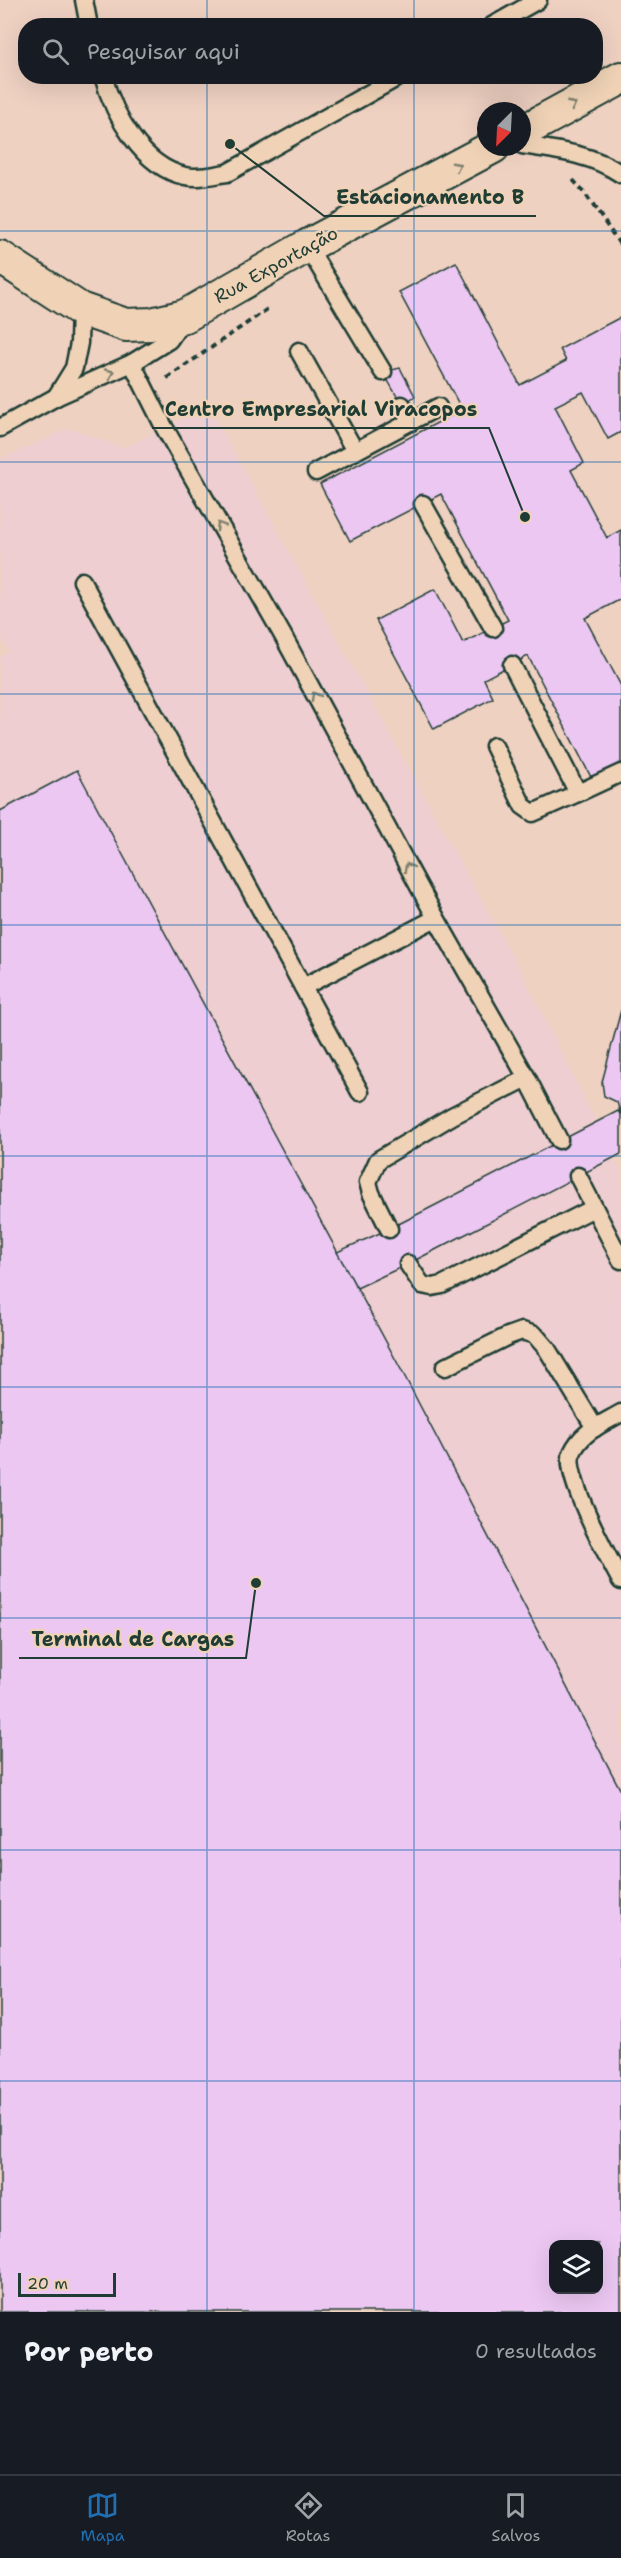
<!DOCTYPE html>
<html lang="pt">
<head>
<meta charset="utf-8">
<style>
	body { margin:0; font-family:"Shantell Sans",sans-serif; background:#242831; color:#f1f3f6 }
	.controls { position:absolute; right:18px; bottom:18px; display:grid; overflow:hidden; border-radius:12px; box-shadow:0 6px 24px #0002 }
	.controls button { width:54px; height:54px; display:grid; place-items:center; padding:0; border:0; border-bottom:2px solid #363941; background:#171b24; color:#f1f3f6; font:30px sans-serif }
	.compass { position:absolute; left:477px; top:102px; width:54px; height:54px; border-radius:50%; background:#171b24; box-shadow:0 6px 24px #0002; rotate:204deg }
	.scale { position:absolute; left:18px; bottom:15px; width:98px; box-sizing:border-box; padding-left:6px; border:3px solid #1f3d34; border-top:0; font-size:16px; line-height:21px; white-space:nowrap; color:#1f3d34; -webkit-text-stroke:4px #f0d3b6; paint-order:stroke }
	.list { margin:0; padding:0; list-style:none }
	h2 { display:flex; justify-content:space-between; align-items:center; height:78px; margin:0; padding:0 24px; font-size:26px }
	h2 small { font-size:20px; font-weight:400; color:#9ea1a6 }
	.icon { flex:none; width:33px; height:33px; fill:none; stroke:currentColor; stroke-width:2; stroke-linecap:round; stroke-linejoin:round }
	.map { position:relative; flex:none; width:621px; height:2312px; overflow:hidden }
	.search { position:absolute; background:#171b24; box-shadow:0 6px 24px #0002; left:18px; right:18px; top:18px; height:66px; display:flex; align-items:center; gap:15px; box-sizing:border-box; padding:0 21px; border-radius:24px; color:#9ea1a6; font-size:22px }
	.sheet { height:162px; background:#171b24 }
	nav { display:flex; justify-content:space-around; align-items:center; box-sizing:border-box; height:84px; border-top:2px solid #363941; background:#171b24; font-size:16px; color:#9ea1a6 }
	nav a { display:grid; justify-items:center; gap:3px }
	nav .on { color:#1f6fb2 }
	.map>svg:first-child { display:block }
</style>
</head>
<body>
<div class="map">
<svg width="621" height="2312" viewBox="0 0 621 2312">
	<rect width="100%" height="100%" fill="#efd1c2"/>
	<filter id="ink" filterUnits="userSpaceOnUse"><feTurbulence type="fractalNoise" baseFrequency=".0167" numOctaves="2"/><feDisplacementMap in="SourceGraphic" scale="12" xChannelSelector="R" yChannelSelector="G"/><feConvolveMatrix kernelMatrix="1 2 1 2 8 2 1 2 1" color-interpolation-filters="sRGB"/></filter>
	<g filter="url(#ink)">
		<!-- built -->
		<path fill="#eeced0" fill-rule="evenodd" d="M207 403 524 977 621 1172V2312H0V657L9 652 0 635V460L69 428 124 448 183 418ZM554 2244H598V2290H554Z"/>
		<!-- building -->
		<g fill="#ebc7f2" stroke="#1f3d34" stroke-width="1.5" fill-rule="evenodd">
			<polygon points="456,262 520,385 566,361 560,349 619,318 621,321 621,432 608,439 583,392 555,406 584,463 571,470 607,538 621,530 621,599 585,618 621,686 621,764 592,779 528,656 484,679 493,698 434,729 376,620 435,589 463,643 508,620 441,494 350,541 320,484 462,410 399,292"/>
			<polygon points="400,368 415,396 402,405 383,372"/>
			<path d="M77 770 404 1375 621 1791V2312H0V811ZM554 2244H598V2290H554Z"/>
			<polygon points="621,1010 621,1115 617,1102 604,1096 602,1082"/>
			<polygon points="618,1111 621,1115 621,1154 408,1264 357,1288 337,1252 389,1229"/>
		</g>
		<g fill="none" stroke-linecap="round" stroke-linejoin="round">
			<!-- service casing -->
			<g stroke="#1f3d34" stroke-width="21">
				<g id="service">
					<polyline points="84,0 89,26"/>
					<polyline points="492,26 538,0"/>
					<path d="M103 76C114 115 142 167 185 176 199 179 213 175 227 173L400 76"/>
					<path d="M522 145C556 150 592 154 621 174"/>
					<polyline points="307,246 383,372"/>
					<polyline points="299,351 355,451"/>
					<polyline points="132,363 164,427 282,634 436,918 527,1078 559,1140"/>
					<polyline points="56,397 74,368 79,343 80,309"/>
					<polyline points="402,405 411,422"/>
					<polyline points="0,428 56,397 132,363 169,340 185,317"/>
					<polyline points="316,472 438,407"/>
					<polyline points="423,504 493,628"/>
					<polyline points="82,581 360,1092"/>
					<polyline points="512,665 578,793 621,773"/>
					<polyline points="494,746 523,806 533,813 578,793"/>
					<polyline points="303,987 436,918"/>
					<polyline points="578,1176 621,1260"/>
					<polyline points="389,1229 371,1193 368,1182 378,1160 452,1116 527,1078"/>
					<polyline points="408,1264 422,1285 432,1287 442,1285 594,1208"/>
					<polyline points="445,1367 508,1336 522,1331 535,1335 547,1349 595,1428"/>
					<path d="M621 1413C602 1424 581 1432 572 1453 562 1473 609 1559 621 1581"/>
				</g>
			</g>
			<!-- minor casing -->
			<g stroke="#1f3d34" stroke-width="36">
				<g id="minor">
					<polyline points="522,132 621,78"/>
					<polyline points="0,257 80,309 126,325 151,324 185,316 307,246 493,147"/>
				</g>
			</g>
			<!-- path -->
			<g stroke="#1f3d34" stroke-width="4" stroke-dasharray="6 4.5" stroke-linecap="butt">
				<polyline points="573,180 584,192 621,246"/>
				<polyline points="167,378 269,308"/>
			</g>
			<!-- service -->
			<use href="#service" stroke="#f0d3b6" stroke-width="16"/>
			<!-- minor -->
			<use href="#minor" stroke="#f0d3b6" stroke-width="32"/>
		</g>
		<!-- one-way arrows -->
		<defs><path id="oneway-chevron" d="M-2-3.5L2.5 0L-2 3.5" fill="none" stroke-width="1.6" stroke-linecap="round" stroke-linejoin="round" transform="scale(1.5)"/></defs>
		<g stroke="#7d806e">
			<use href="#oneway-chevron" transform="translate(572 105) rotate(-28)"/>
			<use href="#oneway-chevron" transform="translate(457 166) rotate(-28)"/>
			<use href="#oneway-chevron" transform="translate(110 373) rotate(-25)"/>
			<use href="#oneway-chevron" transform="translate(220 526) rotate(-120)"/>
			<use href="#oneway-chevron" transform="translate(315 696) rotate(-119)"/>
			<use href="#oneway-chevron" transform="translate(408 867) rotate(-119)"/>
		</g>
	</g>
	<!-- grid -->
	<path fill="none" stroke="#1f6fb2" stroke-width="1.5" stroke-opacity="0.55" d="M207 0V26M414 0V26M207 76V2312M414 76V2312M0 231H621M0 462H621M0 694H621M0 925H621M0 1156H621M0 1387H621M0 1618H621M0 1850H621M0 2081H621"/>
	<g text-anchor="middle" stroke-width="4.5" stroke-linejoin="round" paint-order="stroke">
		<!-- street labels -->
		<g font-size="18" fill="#1f3d34" stroke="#f0d3b6">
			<text transform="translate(276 265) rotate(-29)" y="6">Rua Exportação</text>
		</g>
	</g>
	<!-- callouts -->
	<path fill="none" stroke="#1f3d34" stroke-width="2" d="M230 144L324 216H536M525 517L489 428H152M256 1583L246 1658H19"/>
	<g fill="#1f3d34" stroke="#f0d3b6" stroke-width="2">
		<circle cx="230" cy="144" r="6"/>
		<circle cx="525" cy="517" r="6"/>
		<circle cx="256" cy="1583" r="6"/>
	</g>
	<g font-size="20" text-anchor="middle" font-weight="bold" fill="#1f3d34" stroke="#f0d3b6" stroke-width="4.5" stroke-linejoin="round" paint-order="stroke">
		<text x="430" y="204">Estacionamento B</text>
		<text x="321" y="416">Centro Empresarial Viracopos</text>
		<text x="133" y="1646">Terminal de Cargas</text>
	</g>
</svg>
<div class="controls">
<button><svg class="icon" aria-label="layers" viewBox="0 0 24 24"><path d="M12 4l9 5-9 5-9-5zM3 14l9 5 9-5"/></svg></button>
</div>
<svg class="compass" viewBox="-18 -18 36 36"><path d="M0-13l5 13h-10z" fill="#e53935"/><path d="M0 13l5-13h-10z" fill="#9ea1a6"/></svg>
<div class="scale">20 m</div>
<div class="search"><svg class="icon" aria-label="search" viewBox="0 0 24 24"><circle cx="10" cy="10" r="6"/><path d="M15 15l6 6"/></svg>Pesquisar aqui</div>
</div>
<section class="sheet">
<h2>Por perto<small>0 resultados</small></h2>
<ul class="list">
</ul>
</section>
<nav>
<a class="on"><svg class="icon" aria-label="map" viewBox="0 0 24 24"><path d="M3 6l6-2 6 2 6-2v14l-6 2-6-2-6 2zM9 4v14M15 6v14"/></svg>Mapa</a>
<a><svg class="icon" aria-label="directions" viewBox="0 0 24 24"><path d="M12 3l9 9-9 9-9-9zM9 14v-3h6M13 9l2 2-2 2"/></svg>Rotas</a>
<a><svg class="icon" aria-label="saved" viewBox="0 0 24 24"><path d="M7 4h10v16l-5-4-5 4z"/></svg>Salvos</a>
</nav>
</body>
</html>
